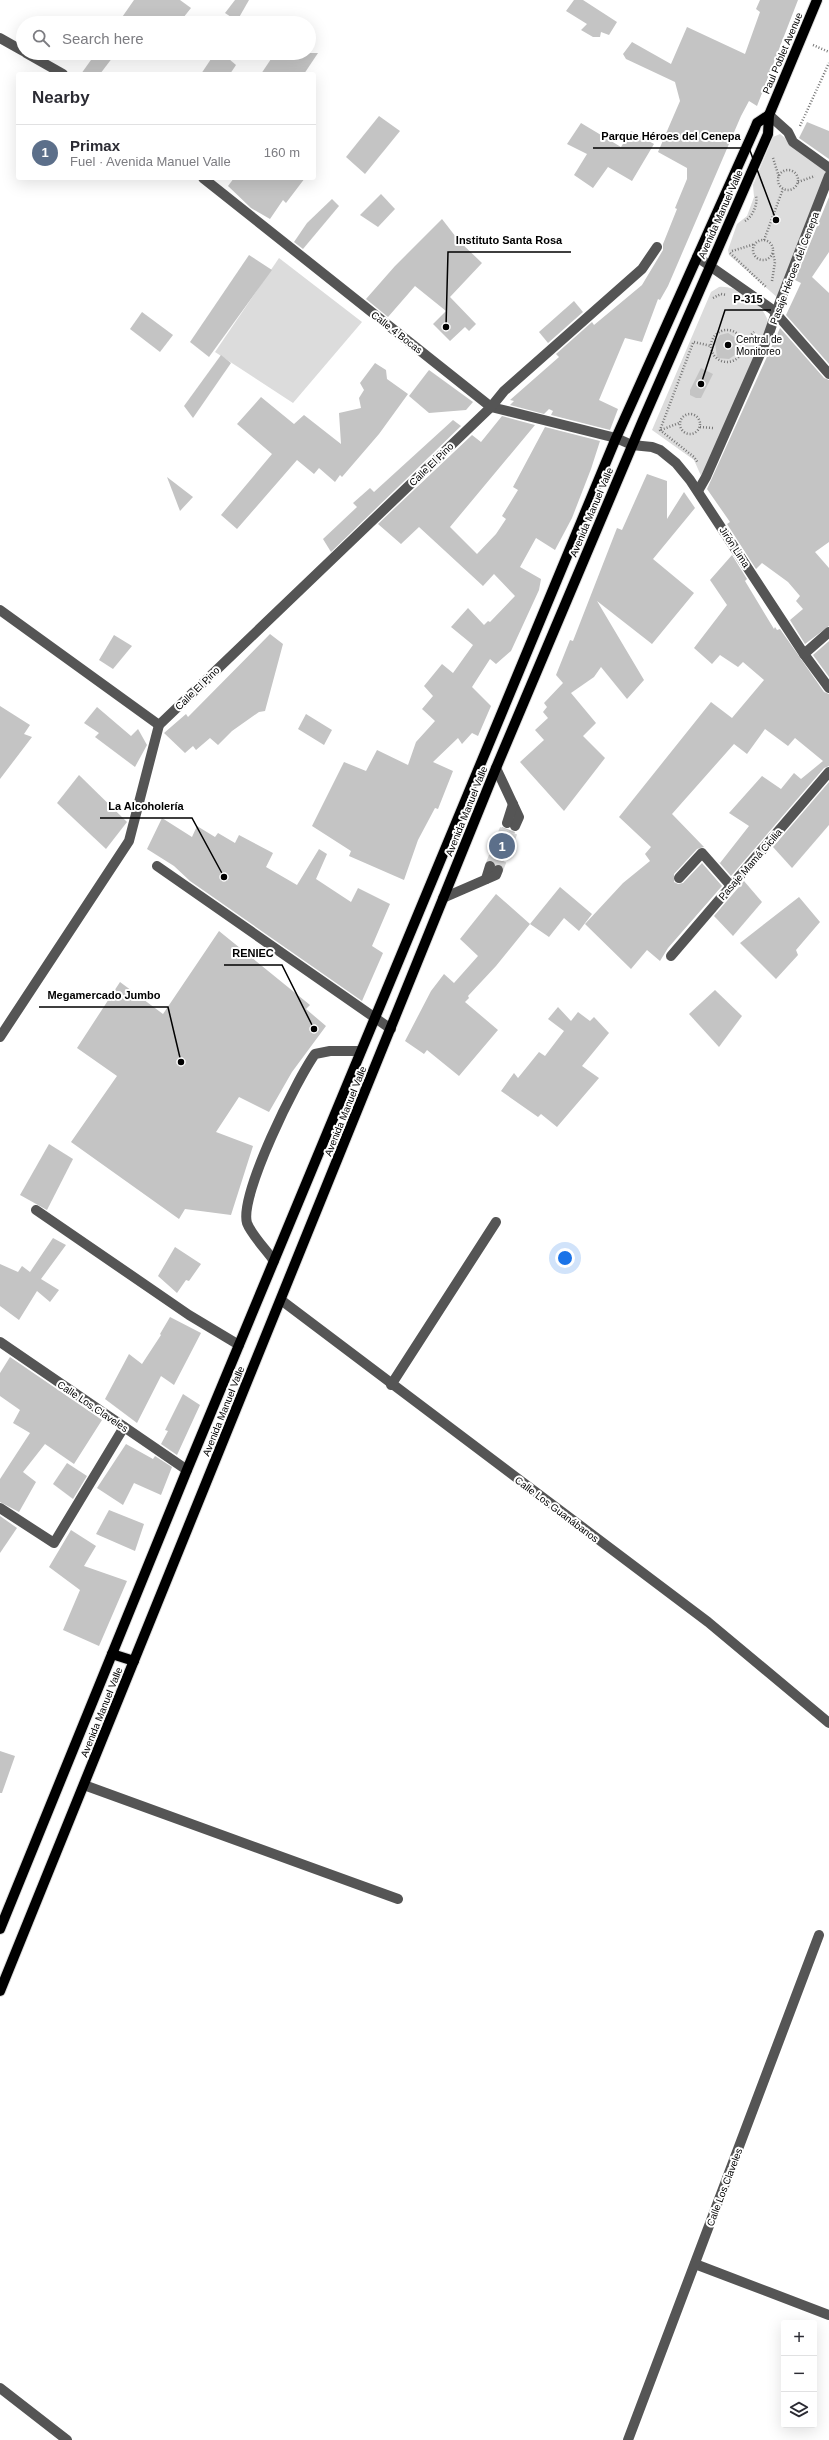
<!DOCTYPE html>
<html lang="en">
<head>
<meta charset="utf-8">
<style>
	body { margin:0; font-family:Helvetica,sans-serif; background:#f7f7f7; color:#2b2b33 }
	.controls { position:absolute; right:12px; bottom:12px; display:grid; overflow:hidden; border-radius:4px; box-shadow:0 4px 16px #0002 }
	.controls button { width:36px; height:36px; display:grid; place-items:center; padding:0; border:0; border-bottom:1px solid #e1e1e2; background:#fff; color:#2b2b33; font:20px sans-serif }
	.you { position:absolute; left:565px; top:1258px; width:14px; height:14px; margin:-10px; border:3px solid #fff; border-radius:50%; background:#1a73e8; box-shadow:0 0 0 6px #1a73e833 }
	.badge { display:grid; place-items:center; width:26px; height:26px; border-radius:50%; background:#000; color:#fff; font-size:13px; font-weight:700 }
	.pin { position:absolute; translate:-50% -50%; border:2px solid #fff; box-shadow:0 1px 4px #0006 }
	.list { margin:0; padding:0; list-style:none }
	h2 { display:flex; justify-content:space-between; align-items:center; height:52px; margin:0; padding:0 16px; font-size:17px }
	h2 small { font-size:13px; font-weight:400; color:#7c7c81 }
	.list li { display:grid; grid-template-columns:26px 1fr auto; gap:12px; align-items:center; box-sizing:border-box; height:56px; padding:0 16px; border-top:1px solid #e1e1e2 }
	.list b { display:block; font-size:15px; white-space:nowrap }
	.list p { margin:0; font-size:13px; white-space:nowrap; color:#7c7c81 }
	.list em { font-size:13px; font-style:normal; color:#7c7c81 }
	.icon { flex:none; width:22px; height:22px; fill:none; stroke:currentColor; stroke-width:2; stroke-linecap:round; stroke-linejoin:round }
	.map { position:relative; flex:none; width:829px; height:2440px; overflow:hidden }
	.search { position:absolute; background:#fff; box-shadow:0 4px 16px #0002; left:16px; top:16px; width:300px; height:44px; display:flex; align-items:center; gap:10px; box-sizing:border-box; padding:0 14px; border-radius:22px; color:#7c7c81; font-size:15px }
	.panel { position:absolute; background:#fff; box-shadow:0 4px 16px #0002; left:16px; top:72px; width:300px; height:108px; border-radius:4px }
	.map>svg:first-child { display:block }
</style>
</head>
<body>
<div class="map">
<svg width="829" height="2440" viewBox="0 0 829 2440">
	<rect width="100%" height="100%" fill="#fff"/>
	<!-- green -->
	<g fill="#dcdcdc">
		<polygon points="780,134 829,173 779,299 729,255 728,250 737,224 747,216 754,197 753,185 773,137"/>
		<polygon points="279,258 362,322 293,403 215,352"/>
		<path d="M719 287C739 285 768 307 769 327L702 478 694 460 652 430 711 292Z"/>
	</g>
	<!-- building -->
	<g fill="#c4c4c4">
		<polygon points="134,0 180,0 191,8 179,23 151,23 142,17 137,23 118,23"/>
		<polygon points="235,0 249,0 237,21 225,13"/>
		<polygon points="574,0 583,0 617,22 609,35 601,32 600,37 593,37 581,30 587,24 566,11"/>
		<polygon points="760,0 798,0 757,106 749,101 741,116 668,286 660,300 658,299 642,342 625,338 599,400 618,409 610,430 551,415 553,411 549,409 544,414 510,405 514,401 510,400 559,357 556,354 592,322 594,325 642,285 663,250 663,244 677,209 675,208 687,179 687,168 658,152 680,101 675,82 626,59 623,54 632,42 671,64 687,27 745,54 760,12 756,9"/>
		<polygon points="96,53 116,53 100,74 81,74"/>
		<polygon points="215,53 222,53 236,65 230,74 201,74"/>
		<polygon points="275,53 318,53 304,74 261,74"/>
		<polygon points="379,116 400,131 365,174 346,157"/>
		<polygon points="807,122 829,131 829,159 799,138"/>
		<polygon points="581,123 621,147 631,131 654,144 632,181 608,167 593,188 574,175 587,154 567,144"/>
		<polygon points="234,178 305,178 286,203 283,200 270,219 251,208 228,186"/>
		<polygon points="381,194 395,209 378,227 360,215"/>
		<polygon points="829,197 829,252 812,277 829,293 829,364 786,315 801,283 795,280"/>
		<polygon points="332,199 339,206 303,249 294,242 307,223"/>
		<polygon points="442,219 459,241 482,263 450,297 476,324 469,331 465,327 450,341 433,324 446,311 415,286 388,317 366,299 395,266"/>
		<polygon points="249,255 272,270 209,357 190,342"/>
		<polygon points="574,301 583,312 548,343 539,332"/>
		<polygon points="142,312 173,335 160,352 130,329"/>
		<polygon points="780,328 824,378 829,380 829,542 815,552 829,568 829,626 805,644 790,620 803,609 796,601 800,596 788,582 762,563 756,569 727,524 730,522 707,489"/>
		<polygon points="728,333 739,340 739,352 729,359 717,358 715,342 720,335"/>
		<polygon points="221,355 231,363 193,418 184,406"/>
		<polygon points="375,363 386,370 387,379 408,394 379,434 342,477 340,475 335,482 319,468 314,474 297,460 237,529 221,515 272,454 237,424 261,397 294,424 304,415 341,444 339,413 361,408 359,398 364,390 360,383"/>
		<polygon points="701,368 713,374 701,398 696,398 690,395 690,390"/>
		<polygon points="429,370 473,402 466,410 429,413 409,396"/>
		<polygon points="502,416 535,425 450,527 477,554 496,534 506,519 502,516 518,490 513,487 545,427 600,441 591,469 572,518 555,550 536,538 520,567 541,579 539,590 511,651 496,664 490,659 472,687 491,706 478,736 472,733 462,744 458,738 433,762 453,771 438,809 435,808 418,840 404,880 349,856 351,851 312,826 344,762 366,771 377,750 408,765 416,742 435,721 422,709 433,696 424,686 442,664 453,673 473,645 451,627 468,608 484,625 488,621 490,622 515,596 494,574 483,586 419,527 401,544 378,524 472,435 481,442"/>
		<polygon points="453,420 461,426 331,552 323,539 357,507 353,503 370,488 374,492"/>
		<polygon points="647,474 667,481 667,519 684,492 695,508 653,559 694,593 652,644 597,601 644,680 627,699 601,667 594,677 571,693 596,723 583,736 605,758 564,811 520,762 544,740 535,730 548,718 543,712 547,707 544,703 563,683 556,675 570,640 573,641 617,528 622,530"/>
		<polygon points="167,477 193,497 180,511"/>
		<polygon points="732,555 747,579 745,581 774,629 775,627 777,630 780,629 824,692 829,694 829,766 824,768 731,876 717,860 720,863 749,826 729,813 762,776 781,789 794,773 801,779 823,761 795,738 788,746 765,729 747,754 734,744 672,814 704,847 697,849 674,874 674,882 678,884 683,883 702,863 722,886 668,948 660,961 647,950 631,969 585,924 623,883 650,861 645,854 651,847 619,817 711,702 732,718 764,680 743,662 738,667 720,655 712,664 694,648 727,605 710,580"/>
		<polygon points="270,634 283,644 265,711 259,712 232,731 218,745 210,738 196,750 193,746 185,753 164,733 186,714 188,717"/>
		<polygon points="114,635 132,646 113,669 99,660"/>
		<polygon points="829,641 829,677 813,655"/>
		<polygon points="0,706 30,725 24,734 32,737 0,779"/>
		<polygon points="97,707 131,736 138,729 147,745 135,767 95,737 99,733 84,723"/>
		<polygon points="306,714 332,730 324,745 298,729"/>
		<polygon points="79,775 127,822 106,849 57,803"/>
		<polygon points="829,782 829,825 792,868 773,847"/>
		<polygon points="162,818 192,837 197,826 215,837 218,833 235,843 239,835 273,853 266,867 297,885 319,849 327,854 316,879 351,902 358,888 390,904 372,946 383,953 362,1001 190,881 174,866 147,849"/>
		<polygon points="502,827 515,832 502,865 489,860"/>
		<polygon points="744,881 762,902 733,936 714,916"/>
		<polygon points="560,887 592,914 579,931 564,918 549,937 530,924"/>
		<polygon points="496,894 530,924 496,966 468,996 469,998 465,1002 498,1030 459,1076 427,1050 424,1054 405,1041 431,991 444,974 454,983 478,956 460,939"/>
		<polygon points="799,897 820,922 796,950 798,955 776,979 740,943"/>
		<polygon points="219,931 310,1005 306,1009 326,1026 292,1072 269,1112 239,1097 216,1132 253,1146 231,1215 185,1209 179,1219 71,1142 117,1076 77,1048 120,982 163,1014"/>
		<polygon points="715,990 742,1016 719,1047 689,1014"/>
		<polygon points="558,1007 571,1021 578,1012 590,1021 594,1017 609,1033 582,1066 599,1078 557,1127 541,1114 538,1117 501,1091 514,1073 518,1078 539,1052 545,1056 564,1031 548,1019"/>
		<polygon points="49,1144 73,1159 47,1210 20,1195"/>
		<polygon points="53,1238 66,1245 41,1279 59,1290 50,1302 37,1291 19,1320 0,1306 0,1264 18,1272 22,1266 30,1272"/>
		<polygon points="175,1247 201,1264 189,1281 186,1280 177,1293 158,1276"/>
		<polygon points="170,1317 201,1333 174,1385 161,1376 137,1423 105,1399 129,1354 142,1364 161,1335 160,1334"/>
		<polygon points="10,1357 102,1420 74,1464 45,1444 23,1472 36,1482 19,1512 0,1502 0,1479 30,1433 13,1423 20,1410 0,1396 0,1373"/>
		<polygon points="183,1394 200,1405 177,1455 161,1444 168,1431 165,1430"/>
		<polygon points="126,1444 153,1459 155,1456 172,1467 161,1495 134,1483 123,1505 97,1488"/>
		<polygon points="67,1463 87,1476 73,1499 53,1484"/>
		<polygon points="109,1510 144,1524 135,1551 96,1534"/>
		<polygon points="0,1516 17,1528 0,1553"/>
		<polygon points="71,1530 96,1546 84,1566 127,1581 99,1646 63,1630 80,1590 49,1567"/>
		<polygon points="0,1751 15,1756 2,1793 0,1793"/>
	</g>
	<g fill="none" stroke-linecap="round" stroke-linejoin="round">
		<!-- minor-tunnel -->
		<g stroke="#d9d9d9" stroke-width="10" stroke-dasharray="10 5" stroke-linecap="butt">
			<polyline points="490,866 507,823"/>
			<polyline points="498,870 515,826"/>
		</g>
		<!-- major casing -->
		<g stroke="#dbdbdb" stroke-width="12">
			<g id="major">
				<polyline points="112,1654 134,1661"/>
				<polyline points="0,1929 187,1470 616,438 755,128 757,123 769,115"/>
				<polyline points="0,1991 496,768 643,420 768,134 769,115 817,0"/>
			</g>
		</g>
		<!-- path -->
		<g stroke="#777" stroke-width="2.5" stroke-dasharray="1 2" stroke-linecap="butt">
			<polyline points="813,45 829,52"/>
			<polyline points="800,126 829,63"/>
			<polyline points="773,158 779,177"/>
			<circle cx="788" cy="180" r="10"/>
			<polyline points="798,182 815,176"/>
			<path d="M745 221C752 217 758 205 756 196"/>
			<circle cx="763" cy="250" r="10"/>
			<polyline points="764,240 783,189"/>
			<polyline points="732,251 755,244"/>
			<polyline points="730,253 767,288"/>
			<polyline points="772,281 775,262 773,253"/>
			<polyline points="713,298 721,294 726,295"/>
			<circle cx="727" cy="346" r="16"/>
			<polyline points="694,342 711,346"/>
			<polyline points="693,343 660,430 694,457 698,463"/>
			<polyline points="743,343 754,332"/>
			<circle cx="690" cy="424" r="10"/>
			<polyline points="700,427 713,428"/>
			<polyline points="661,430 679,423"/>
		</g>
		<!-- minor -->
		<g stroke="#555" stroke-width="10">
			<polyline points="0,38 23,51"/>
			<polyline points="26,53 63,74"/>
			<polyline points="769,115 788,132 793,142 829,168"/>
			<polyline points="203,178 491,407 616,438 632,445 652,447 660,450 676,463 690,480 804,654 829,688"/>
			<polyline points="697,257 773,310 829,374"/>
			<polyline points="698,491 706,477 768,336 781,299 829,176"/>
			<polyline points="0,610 159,725"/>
			<polyline points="804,654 829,632"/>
			<polyline points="496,768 519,817 515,826"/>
			<polyline points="507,823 513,804"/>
			<polyline points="157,866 391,1029"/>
			<polyline points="679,878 702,853 731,886"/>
			<polyline points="486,879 490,866"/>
			<polyline points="443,898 496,875 498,870"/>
			<polyline points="671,956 829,772"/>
			<polyline points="0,1037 129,841 159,725 491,407 504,391 642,269 657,247"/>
			<polyline points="36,1210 189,1315 239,1345"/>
			<path d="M274 1261C267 1251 251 1234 247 1223 239 1195 297 1079 315 1054L330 1051H360"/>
			<polyline points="281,1300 708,1622 829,1723"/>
			<polyline points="0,1342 187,1470"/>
			<polyline points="391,1385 496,1222"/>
			<polyline points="0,1508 54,1543 124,1427"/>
			<polyline points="84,1785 398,1899"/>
			<polyline points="695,2264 829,2315"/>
			<polyline points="0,2388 67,2440"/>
			<polyline points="628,2440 819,1935"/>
		</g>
		<!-- major -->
		<use href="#major" stroke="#000" stroke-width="10"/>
	</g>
	<!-- markers -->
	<circle fill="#000" stroke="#fff" stroke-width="1.5" cx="728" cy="345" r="4"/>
	<g text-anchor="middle" stroke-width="4" stroke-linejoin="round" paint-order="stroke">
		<!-- street labels -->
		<g font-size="10" fill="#000" stroke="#fff">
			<text transform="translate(782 53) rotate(-67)" y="4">Paul Poblet Avenue</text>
			<text transform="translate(720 214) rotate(-66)" y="4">Avenida Manuel Valle</text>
			<text transform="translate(794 268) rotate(-69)" y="4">Pasaje Héroes del Cenepa</text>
			<text transform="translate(397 332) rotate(38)" y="4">Calle 4 Bocas</text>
			<text transform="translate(431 464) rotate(-44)" y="4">Calle El Pino</text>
			<text transform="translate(591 512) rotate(-67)" y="4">Avenida Manuel Valle</text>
			<text transform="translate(735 547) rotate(57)" y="4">Jirón Lima</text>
			<text transform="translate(197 688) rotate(-44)" y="4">Calle El Pino</text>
			<text transform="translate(466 811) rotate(-68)" y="4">Avenida Manuel Valle</text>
			<text transform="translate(750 864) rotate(-49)" y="4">Pasaje Mamá Cicilia</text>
			<text transform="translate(345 1111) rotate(-68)" y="4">Avenida Manuel Valle</text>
			<text transform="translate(93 1406) rotate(34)" y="4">Calle Los Claveles</text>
			<text transform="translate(223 1411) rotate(-68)" y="4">Avenida Manuel Valle</text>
			<text transform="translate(557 1509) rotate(37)" y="4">Calle Los Guanábanos</text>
			<text transform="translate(101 1712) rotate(-68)" y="4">Avenida Manuel Valle</text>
			<text transform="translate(724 2187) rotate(-69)" y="4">Calle Los Claveles</text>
		</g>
		<!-- poi labels -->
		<g font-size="10" fill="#000" stroke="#fff" text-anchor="start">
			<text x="736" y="343">Central de<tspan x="736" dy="12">Monitoreo</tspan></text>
		</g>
	</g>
	<!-- callouts -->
	<path fill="none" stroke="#000" stroke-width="1.5" d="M776 220L749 148H593M446 327L448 252H571M701 384L725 310H771M224 877L192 818H100M314 1029L282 965H224M181 1062L168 1007H39"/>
	<g fill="#000" stroke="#fff" stroke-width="1.5">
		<circle cx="776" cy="220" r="4"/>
		<circle cx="446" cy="327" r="4"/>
		<circle cx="701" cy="384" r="4"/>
		<circle cx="224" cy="877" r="4"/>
		<circle cx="314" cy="1029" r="4"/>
		<circle cx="181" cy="1062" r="4"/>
	</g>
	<g font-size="11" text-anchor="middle" font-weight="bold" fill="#000" stroke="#fff" stroke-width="4" stroke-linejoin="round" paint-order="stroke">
		<text x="671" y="140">Parque Héroes del Cenepa</text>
		<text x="509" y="244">Instituto Santa Rosa</text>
		<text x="748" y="303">P-315</text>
		<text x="146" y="810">La Alcoholería</text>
		<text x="253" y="957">RENIEC</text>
		<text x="104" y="999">Megamercado Jumbo</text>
	</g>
</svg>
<div class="controls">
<button>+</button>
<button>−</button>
<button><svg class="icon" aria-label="layers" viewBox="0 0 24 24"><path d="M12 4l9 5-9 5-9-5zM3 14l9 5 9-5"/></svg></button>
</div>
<div class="you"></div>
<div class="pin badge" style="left:502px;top:846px;background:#5c6f8a">1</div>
<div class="search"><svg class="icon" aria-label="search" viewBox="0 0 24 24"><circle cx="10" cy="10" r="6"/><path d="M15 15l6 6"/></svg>Search here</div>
<section class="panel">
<h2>Nearby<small></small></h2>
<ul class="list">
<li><span class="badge" style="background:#5c6f8a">1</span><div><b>Primax</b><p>Fuel · Avenida Manuel Valle</p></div><em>160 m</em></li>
</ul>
</section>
</div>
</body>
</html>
